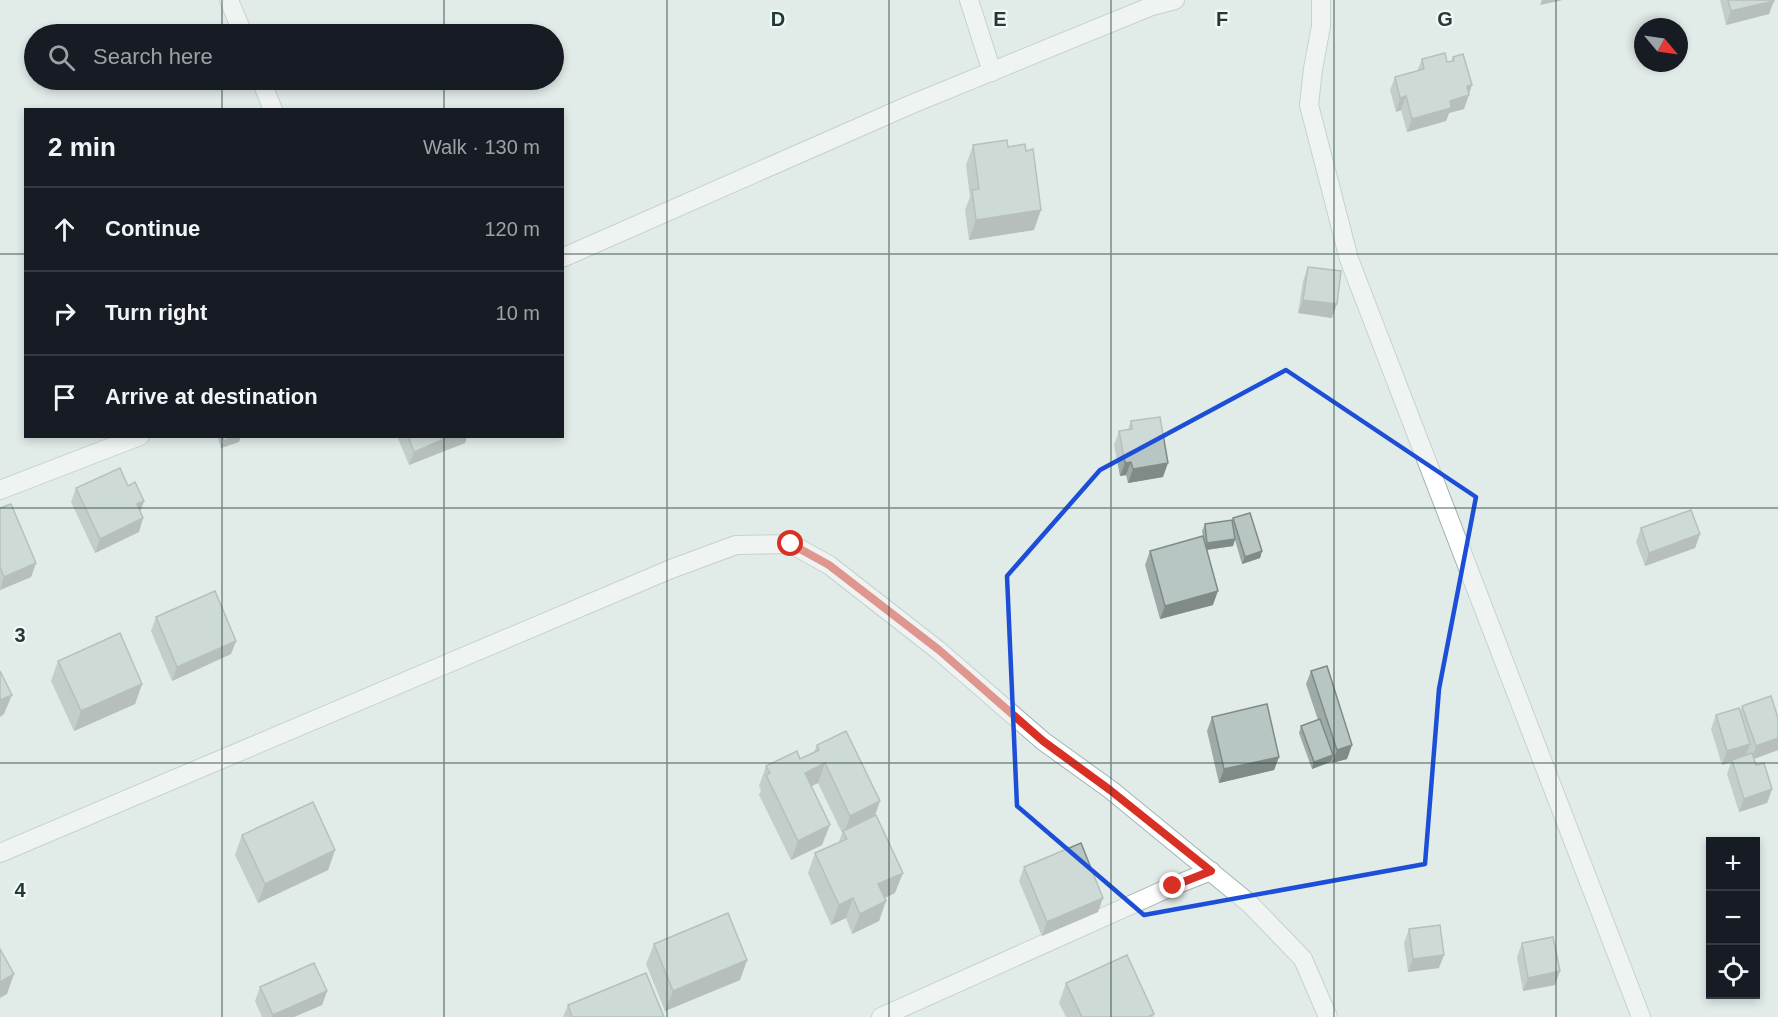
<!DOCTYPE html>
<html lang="en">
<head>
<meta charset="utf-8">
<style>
	body { margin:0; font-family:Helvetica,sans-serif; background:#20242c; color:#f1f3f6 }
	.controls { position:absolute; right:18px; bottom:18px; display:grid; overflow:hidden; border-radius:0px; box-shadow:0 3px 9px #0003 }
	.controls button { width:54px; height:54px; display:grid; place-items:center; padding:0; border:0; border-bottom:2px solid #363941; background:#171b24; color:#f1f3f6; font:30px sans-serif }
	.compass { position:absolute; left:1634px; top:18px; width:54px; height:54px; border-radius:50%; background:#171b24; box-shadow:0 3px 9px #0003; rotate:119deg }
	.stop { position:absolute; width:18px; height:18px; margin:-14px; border:4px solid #d93025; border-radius:50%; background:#fff }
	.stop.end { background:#d93025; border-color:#fff; box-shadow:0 2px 6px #0008 }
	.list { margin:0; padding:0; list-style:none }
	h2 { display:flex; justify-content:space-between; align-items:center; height:78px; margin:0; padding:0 24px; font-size:26px }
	h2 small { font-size:20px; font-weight:400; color:#9ea1a6 }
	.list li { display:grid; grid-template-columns:39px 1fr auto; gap:18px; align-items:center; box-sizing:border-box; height:84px; padding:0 24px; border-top:2px solid #363941 }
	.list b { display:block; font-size:22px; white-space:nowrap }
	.list em { font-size:20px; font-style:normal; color:#9ea1a6 }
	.icon { flex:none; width:33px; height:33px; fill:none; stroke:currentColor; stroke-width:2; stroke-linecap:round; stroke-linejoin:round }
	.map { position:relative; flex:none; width:1778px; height:1017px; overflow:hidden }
	.search { position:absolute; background:#171b24; box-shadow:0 3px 9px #0003; left:24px; top:24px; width:540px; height:66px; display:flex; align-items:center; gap:15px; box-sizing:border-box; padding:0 21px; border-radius:33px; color:#9ea1a6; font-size:22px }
	.panel { position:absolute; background:#171b24; box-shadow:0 3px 9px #0003; left:24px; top:108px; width:540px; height:330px; border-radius:0px }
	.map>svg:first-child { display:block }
</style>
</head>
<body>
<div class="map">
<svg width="1778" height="1017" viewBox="0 0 1778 1017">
	<rect width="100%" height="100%" fill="#e1ebe8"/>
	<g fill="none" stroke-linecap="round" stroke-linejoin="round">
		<!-- minor casing -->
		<g stroke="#a4b3b0" stroke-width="20">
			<g id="minor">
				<polyline points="229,0 243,34"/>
				<polyline points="969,0 992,72"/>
				<polyline points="1321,0 1321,26 1313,69 1309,105 1349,259 1641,1017"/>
				<polyline points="261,80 273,110"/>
				<polyline points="562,258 912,104 1152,6 1175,0"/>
				<polyline points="0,490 140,436"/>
				<polyline points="0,853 671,569 736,545 791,544 829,565 938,650 1043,741 1111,790 1250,904 1303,959 1328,1017"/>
				<polyline points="881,1017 1173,886 1211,871"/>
			</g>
		</g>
		<!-- minor -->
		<use href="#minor" stroke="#fff" stroke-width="18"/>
	</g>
	<!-- wall -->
	<g fill="#9daaa7">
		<polygon points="1720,0 1773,0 1769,14 1726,25"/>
		<polygon points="1453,57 1469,95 1464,109 1449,113 1446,121 1407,132 1401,110 1396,112 1390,90 1395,77 1417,71 1422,59 1447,62 1451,61"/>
		<polygon points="973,145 1008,147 1026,151 1034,230 969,240 965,210 970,197 966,165"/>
		<polygon points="1308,267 1332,318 1298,313 1303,281"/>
		<polygon points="1131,421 1163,477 1128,483 1126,475 1120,476 1114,445 1119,431 1128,429"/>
		<polygon points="217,436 241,436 239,442 221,448"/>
		<polygon points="397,436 467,436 465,443 409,465"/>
		<polygon points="128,486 144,501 140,511 139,532 95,553 71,502 76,488"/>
		<polygon points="0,508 36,563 31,577 0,590"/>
		<polygon points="1233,518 1262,551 1260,558 1242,564 1235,540 1233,546 1207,550 1213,605 1160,619 1145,565 1150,551 1203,536 1202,531 1205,524 1232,520"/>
		<polygon points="1641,528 1700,534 1695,548 1645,566 1636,542"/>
		<polygon points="156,617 236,641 231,654 172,681 151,631"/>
		<polygon points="58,661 142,684 135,704 74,731 51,681"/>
		<polygon points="1311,671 1352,745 1347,759 1332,763 1331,761 1312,769 1299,733 1301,726 1318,720 1306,684"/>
		<polygon points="1742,706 1778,718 1778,750 1754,759 1756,765 1772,789 1767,803 1739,812 1727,774 1731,762 1722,765 1711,729 1716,715 1740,711"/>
		<polygon points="1212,717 1279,757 1274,770 1219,783 1207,731"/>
		<polygon points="817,745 874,816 895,893 885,898 879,921 852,934 846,918 831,925 808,873 815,853 839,842 842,833 818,783 811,786 822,845 791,860 759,795 761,790 759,786 766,766 800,759 814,752"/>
		<polygon points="242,835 335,850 328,870 258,903 235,855"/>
		<polygon points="1024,867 1098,912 1042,936 1019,881"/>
		<polygon points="1409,929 1439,968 1408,972 1404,943"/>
		<polygon points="1522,943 1555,985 1523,991 1517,957"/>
		<polygon points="654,944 747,960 740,980 665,1011 646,964"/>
		<polygon points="1066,983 1154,1014 1153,1017 1066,1017 1059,1003"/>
		<polygon points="260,987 327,991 322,1005 294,1017 262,1017 255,1001"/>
		<polygon points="568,1005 664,1017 563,1017"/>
	</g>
	<!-- shaded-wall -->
	<g fill="#808b88">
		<polygon points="1542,0 1563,0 1540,5"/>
		<polygon points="1774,1 1769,14 1726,25 1731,11"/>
		<polygon points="1472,85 1464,109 1449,113 1446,121 1407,132 1412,119 1467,86"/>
		<polygon points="1406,96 1401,110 1396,112 1400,98"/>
		<polygon points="1041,210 1034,230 969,240 976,220"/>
		<polygon points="1303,300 1337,304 1332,318 1298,313"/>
		<polygon points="236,436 241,436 239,442 221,448 224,441"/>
		<polygon points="451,436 467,436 465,443 409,465 414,452"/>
		<polygon points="1131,462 1126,475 1120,476 1125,463"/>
		<polygon points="1168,463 1163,477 1128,483 1133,469"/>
		<polygon points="144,501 139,515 137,504"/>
		<polygon points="143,518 139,532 95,553 100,539"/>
		<polygon points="1700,534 1695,548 1645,566 1649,553"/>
		<polygon points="1235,539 1233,546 1205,550 1207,543"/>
		<polygon points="1262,551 1260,558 1242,564 1245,557"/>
		<polygon points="36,563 31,577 0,590 4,577"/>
		<polygon points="1218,591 1213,605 1160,619 1165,606"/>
		<polygon points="236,641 231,654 172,681 177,667"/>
		<polygon points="142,684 135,704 74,731 81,711"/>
		<polygon points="12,695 4,714 0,717 0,700"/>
		<polygon points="1778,738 1778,750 1751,760 1756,746"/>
		<polygon points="1750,744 1745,758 1732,760 1731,762 1722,765 1727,751"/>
		<polygon points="1352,745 1347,759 1332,763 1337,750"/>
		<polygon points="1333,755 1331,762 1312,769 1314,762"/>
		<polygon points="1279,757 1274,770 1219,783 1224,769"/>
		<polygon points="825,763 818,783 797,793 805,773"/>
		<polygon points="1772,789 1767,803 1739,812 1744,799"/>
		<polygon points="880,801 873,821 844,833 850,816"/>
		<polygon points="830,825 822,845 791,860 798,841"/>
		<polygon points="335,850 328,870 258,903 265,884"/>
		<polygon points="903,873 895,893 871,904 878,884"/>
		<polygon points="853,898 846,918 831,925 839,905"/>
		<polygon points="1103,898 1098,912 1042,936 1047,922"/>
		<polygon points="886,901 879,921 852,934 860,914"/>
		<polygon points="1444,955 1439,968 1408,972 1413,959"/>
		<polygon points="747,960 740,980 665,1011 673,991"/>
		<polygon points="1560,971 1555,985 1523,991 1528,978"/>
		<polygon points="14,974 7,994 0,998 0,982"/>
		<polygon points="327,991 322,1005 294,1017 272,1017 273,1015"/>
	</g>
	<!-- building -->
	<g fill="#b7c6c2" stroke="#808b88" stroke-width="1.5">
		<polygon points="1728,0 1773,0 1774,1 1731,11"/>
		<polygon points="1445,53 1447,62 1454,61 1453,57 1463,54 1472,85 1467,86 1469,95 1450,101 1451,108 1412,119 1406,96 1400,98 1395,77 1424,69 1422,59"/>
		<polygon points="1007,140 1008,147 1025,144 1026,151 1033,149 1041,210 976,220 972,190 979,189 973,145"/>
		<polygon points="1308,267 1341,271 1337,304 1303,300"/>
		<polygon points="1160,417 1168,463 1133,469 1131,462 1125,463 1119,431 1132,429 1131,421"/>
		<polygon points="222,436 236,436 224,441"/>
		<polygon points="408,436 451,436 414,452"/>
		<polygon points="120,468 128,486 135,482 144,501 137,504 143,518 100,539 76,488"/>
		<polygon points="11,504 36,563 4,577 0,567 0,508"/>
		<polygon points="1691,510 1700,534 1649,553 1641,528"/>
		<polygon points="1250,513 1262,551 1245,557 1233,518"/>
		<polygon points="1232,520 1235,539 1207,543 1205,524"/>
		<polygon points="1203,536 1218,591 1165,606 1150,551"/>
		<polygon points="215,591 236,641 177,667 156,617"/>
		<polygon points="120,633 142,684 81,711 58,661"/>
		<polygon points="1327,666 1352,745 1337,750 1311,671"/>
		<polygon points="0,671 12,695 0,700"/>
		<polygon points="1771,696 1778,718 1778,738 1756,746 1742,706"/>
		<polygon points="1267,704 1279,757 1224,769 1212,717"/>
		<polygon points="1739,708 1750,744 1727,751 1716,715"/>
		<polygon points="1320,719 1333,755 1314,762 1301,726"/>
		<polygon points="846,731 880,801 850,816 825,763 805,773 830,825 798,841 766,775 770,773 766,766 797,751 800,759 819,750 817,745"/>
		<polygon points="1752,753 1756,765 1764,763 1772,789 1744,799 1732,760"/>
		<polygon points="313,802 335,850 265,884 242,835"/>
		<polygon points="876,815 903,873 878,884 886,901 860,914 853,898 839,905 815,853 847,839 843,831"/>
		<polygon points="1081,843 1103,898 1047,922 1024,867"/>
		<polygon points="728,913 747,960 673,991 654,944"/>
		<polygon points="1440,925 1444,955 1413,959 1409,929"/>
		<polygon points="1553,937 1560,971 1528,978 1522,943"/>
		<polygon points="0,949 14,974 0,982"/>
		<polygon points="1127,955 1154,1014 1148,1017 1082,1017 1066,983"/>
		<polygon points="314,963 327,991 273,1015 260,987"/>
		<polygon points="646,973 664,1017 572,1017 568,1005"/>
	</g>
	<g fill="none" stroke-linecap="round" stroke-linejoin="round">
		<!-- route -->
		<polyline stroke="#d93025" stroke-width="8" points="791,544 829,565 939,650 1043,741 1110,790 1211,871 1173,886"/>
	</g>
	<!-- marked area -->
	<path d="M0 0H1778V1017H0ZM1286 370 1476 497 1439 689 1425 864 1144 915 1017 806 1007 576 1100 470Z" fill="#e1ebe8" fill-opacity=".55" fill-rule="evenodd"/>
	<path fill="none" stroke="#1d4ed8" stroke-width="4.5" stroke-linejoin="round" d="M1286 370 1476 497 1439 689 1425 864 1144 915 1017 806 1007 576 1100 470Z"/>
	<!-- grid -->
	<path fill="none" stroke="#223b38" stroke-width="1.5" stroke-opacity="0.55" d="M222 0V34M444 0V34M667 0V1017M889 0V1017M1111 0V1017M1334 0V1017M1556 0V1017M222 80V110M444 80V110M0 254H26M562 254H1778M222 436V1017M444 436V1017M0 508H1778M0 763H1778"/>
	<g font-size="20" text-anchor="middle" font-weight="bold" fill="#223b38" stroke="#f1f8f6" stroke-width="4.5" stroke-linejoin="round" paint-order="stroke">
		<text x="778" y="26">D</text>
		<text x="1000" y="26">E</text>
		<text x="1222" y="26">F</text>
		<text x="1445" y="26">G</text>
		<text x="20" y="642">3</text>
		<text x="20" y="897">4</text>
	</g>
</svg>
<div class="controls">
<button>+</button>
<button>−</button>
<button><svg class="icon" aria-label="locate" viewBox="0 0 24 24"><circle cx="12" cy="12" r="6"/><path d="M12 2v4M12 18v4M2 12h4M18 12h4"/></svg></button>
</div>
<svg class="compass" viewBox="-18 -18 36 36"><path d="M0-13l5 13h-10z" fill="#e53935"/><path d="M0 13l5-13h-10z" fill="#9ea1a6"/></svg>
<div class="stop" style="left:791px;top:544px"></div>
<div class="stop end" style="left:1173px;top:886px"></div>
<div class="search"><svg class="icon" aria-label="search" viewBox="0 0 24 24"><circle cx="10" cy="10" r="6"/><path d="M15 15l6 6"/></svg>Search here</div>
<section class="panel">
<h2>2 min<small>Walk · 130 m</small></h2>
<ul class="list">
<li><svg class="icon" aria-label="ahead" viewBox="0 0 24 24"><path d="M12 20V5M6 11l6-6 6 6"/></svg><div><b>Continue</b></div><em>120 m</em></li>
<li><svg class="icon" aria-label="right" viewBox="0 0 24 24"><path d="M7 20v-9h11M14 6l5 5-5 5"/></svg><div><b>Turn right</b></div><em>10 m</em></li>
<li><svg class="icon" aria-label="arrive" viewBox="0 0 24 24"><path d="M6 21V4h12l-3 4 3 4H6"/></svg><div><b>Arrive at destination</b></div></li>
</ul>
</section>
</div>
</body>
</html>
